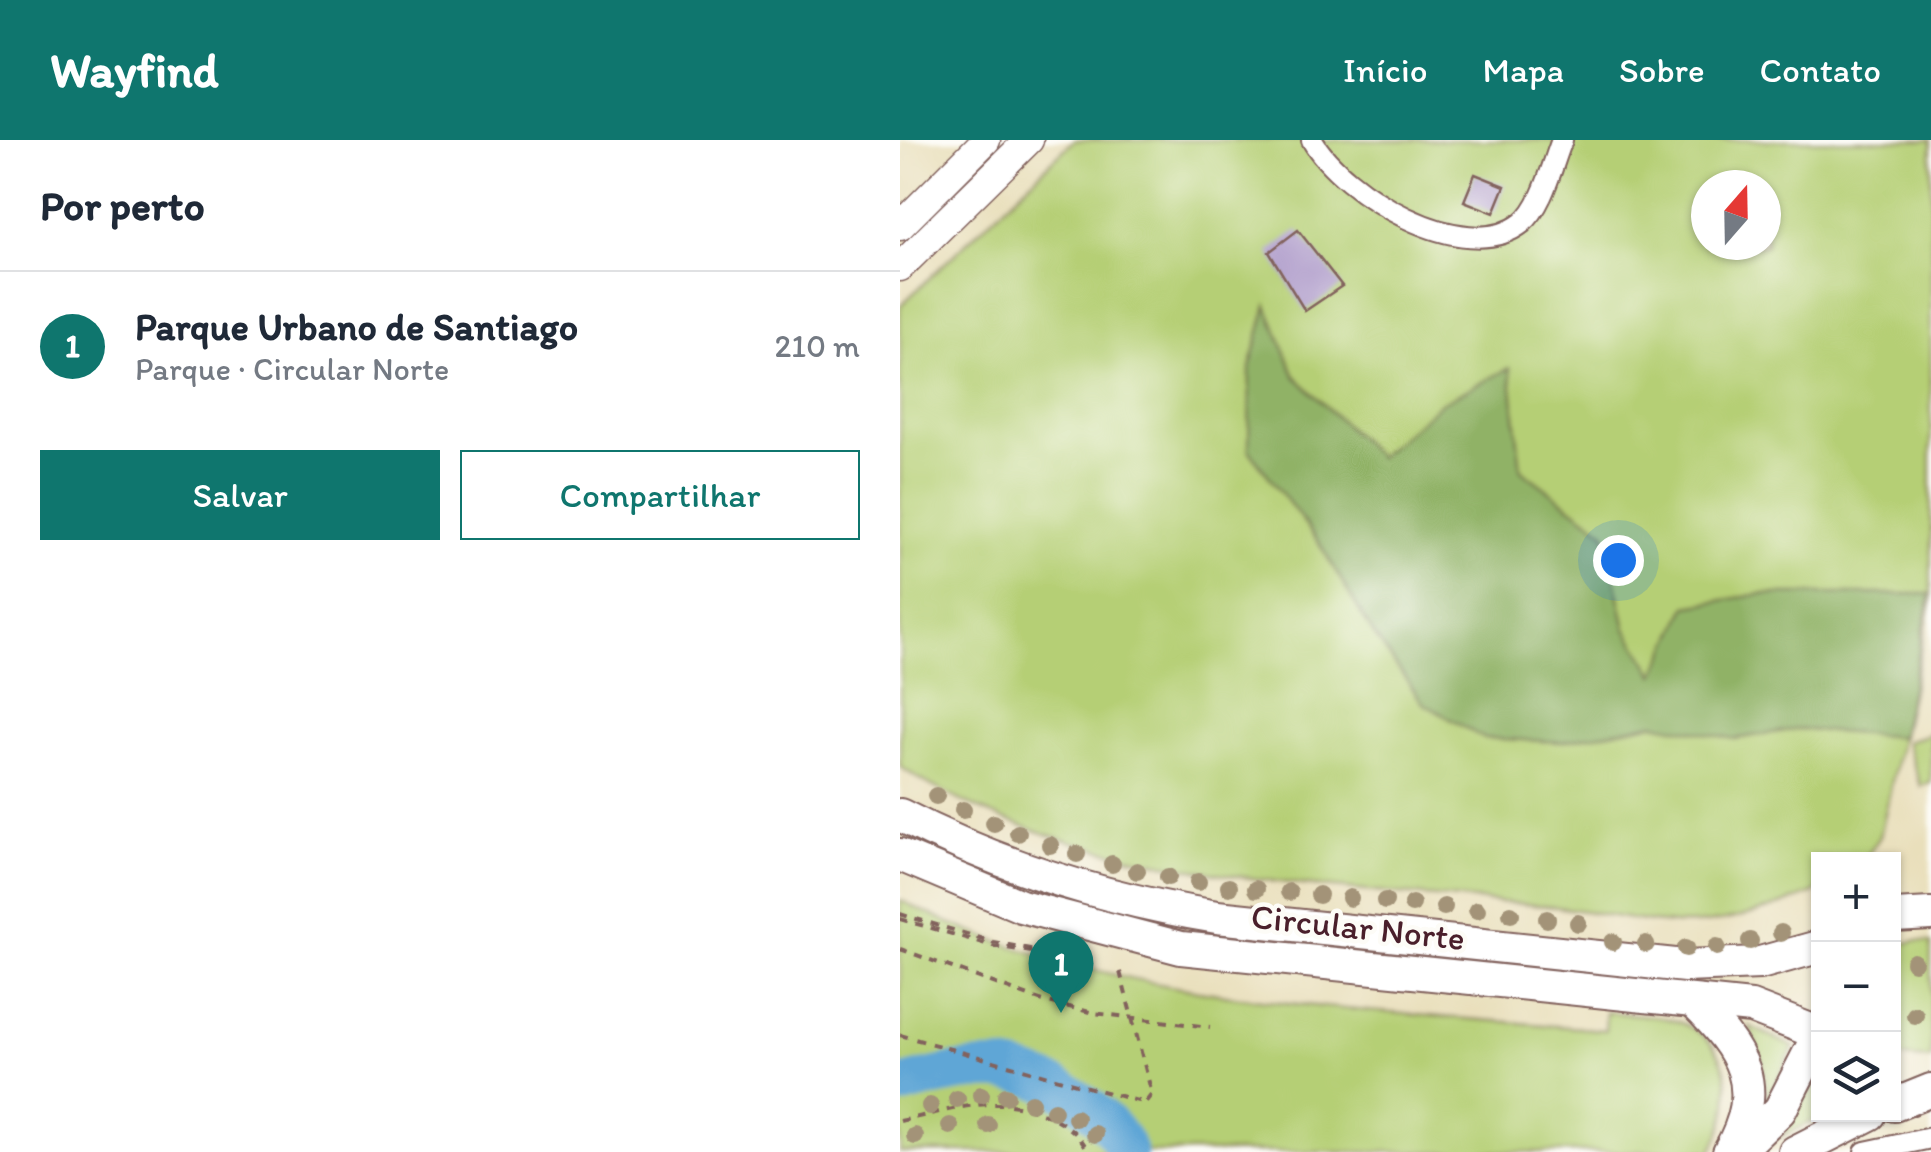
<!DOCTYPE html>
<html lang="pt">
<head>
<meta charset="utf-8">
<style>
	body { margin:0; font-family:Itim,sans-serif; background:#f6f6f7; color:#1f2937 }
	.controls { position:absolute; right:30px; bottom:30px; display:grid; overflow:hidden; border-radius:0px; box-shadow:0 2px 8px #0004 }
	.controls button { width:90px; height:90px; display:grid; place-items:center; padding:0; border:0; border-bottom:2px solid #e0e1e3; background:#fff; color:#1f2937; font:50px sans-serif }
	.compass { position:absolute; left:791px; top:30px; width:90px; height:90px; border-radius:50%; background:#fff; box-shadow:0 2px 8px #0004; rotate:20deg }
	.you { position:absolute; left:718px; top:420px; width:35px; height:35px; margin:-25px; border:8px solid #fff; border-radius:50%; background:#1a73e8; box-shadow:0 0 0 15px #1a73e833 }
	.badge { display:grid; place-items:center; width:65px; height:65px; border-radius:50%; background:#0f766e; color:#fff; font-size:32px; font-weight:700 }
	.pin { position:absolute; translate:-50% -82px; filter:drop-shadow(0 2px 5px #0008) }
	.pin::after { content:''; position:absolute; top:52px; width:35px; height:30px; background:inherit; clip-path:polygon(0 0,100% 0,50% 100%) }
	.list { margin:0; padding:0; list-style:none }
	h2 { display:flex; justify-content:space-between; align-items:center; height:130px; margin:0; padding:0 40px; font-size:42px }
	h2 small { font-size:32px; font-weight:400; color:#747a83 }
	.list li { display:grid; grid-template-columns:65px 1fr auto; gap:30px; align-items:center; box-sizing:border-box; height:150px; padding:0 40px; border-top:2px solid #e0e1e3 }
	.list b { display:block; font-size:38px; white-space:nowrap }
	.list p { margin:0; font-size:32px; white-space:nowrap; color:#747a83 }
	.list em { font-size:32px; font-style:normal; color:#747a83 }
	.actions { display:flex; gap:20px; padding:30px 40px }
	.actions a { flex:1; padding:22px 0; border:2px solid #0f766e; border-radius:0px; text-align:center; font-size:35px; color:#0f766e }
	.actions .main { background:#0f766e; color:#fff }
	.icon { flex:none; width:55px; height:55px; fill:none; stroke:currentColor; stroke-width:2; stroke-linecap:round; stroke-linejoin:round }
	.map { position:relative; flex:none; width:1031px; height:1012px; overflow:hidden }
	header { display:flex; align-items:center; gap:60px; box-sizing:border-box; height:140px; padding:0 50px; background:#0f766e; color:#fff }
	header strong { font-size:48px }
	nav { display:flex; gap:55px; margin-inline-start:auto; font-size:35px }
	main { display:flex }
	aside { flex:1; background:#fff }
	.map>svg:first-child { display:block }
</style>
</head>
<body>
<header>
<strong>Wayfind</strong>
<nav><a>Início</a><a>Mapa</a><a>Sobre</a><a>Contato</a></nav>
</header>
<main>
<aside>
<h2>Por perto<small></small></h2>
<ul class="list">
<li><span class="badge">1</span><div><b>Parque Urbano de Santiago</b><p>Parque · Circular Norte</p></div><em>210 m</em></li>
</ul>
<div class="actions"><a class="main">Salvar</a><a>Compartilhar</a></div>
</aside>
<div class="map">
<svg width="1031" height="1012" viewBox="0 0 1031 1012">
	<rect width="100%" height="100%" fill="#fdfcf7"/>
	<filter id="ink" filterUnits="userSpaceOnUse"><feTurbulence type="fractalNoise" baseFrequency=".01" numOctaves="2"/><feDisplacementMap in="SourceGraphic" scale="20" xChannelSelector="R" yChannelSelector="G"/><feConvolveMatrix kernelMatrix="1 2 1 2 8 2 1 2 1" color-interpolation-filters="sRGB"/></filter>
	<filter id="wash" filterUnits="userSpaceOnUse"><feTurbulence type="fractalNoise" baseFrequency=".0048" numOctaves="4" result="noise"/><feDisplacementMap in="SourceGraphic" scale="40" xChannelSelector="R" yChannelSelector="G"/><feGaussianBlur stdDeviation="2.25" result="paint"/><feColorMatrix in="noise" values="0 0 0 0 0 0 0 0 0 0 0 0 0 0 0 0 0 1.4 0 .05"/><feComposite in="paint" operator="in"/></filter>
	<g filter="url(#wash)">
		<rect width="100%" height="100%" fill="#e9dfbb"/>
		<!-- green -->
		<g fill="#b5cf75" stroke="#807750" stroke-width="2.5" fill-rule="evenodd">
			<path d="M174 0H1031V462L980 697 965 719 918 720V750L914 753C876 767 838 781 797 784 752 787 693 770 646 766 441 748 176 741 0 627V166ZM806 45H866V105H806Z"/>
			<polygon points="1031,593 1031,643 1021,646 1006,602"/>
			<path d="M0 760C215 869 469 868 705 890L706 872C732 875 760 874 784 884 838 908 836 969 811 1012H237L238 1000 230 1012H0Z"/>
			<polygon points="1017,801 1031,803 1031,919 994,917 994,805"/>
			<polygon points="849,886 894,907 867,960 863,924"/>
			<polygon points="918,937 918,974 925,975 880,997"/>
		</g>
		<!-- forest -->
		<polygon fill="#90b266" stroke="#6d6848" stroke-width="2.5" points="367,166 395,236 478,317 541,263 610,228 621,330 705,392 726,489 755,535 787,466 861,454 1031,454 1001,597 897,589 835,599 754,583 661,602 583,598 523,563 472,492 418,401 349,310 350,228"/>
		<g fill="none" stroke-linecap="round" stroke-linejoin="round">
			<!-- river -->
			<path stroke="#5fa6d6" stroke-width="40" d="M0 946C31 938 67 928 100 930 145 934 209 970 227 1012"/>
		</g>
		<g id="blocks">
			<!-- building -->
			<g fill="#b19fcc">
				<polygon points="575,34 605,46 594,73 564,61"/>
				<polygon points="398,90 442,146 405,171 369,112"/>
			</g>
		</g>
	</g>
	<g filter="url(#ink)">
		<use href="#blocks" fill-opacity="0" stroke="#82625d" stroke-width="2.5"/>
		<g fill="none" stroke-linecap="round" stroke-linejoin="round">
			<!-- street casing -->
			<g stroke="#82625d" stroke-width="24">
				<g id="street">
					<path d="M412 0C441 52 565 128 622 83 643 66 652 25 662 0"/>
					<polyline points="965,1012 1031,998"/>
				</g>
			</g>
			<!-- secondary casing -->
			<g stroke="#82625d" stroke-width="31">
				<g id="secondary">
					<polyline points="0,86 86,0"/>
					<polyline points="0,127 129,0"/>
				</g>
			</g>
			<!-- primary casing -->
			<g stroke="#82625d" stroke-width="36">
				<g id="primary">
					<path d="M0 675C101 727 206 759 317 777L785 826 860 823 918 807"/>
					<polyline points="0,715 121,766 281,808 851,867 918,893"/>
					<polyline points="994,776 1031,774"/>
					<path d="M794 862C842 910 867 946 829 1012"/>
					<polyline points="994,965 1031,950"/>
					<polyline points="837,1012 880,970 918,896"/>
					<polyline points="895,1012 970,974"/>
				</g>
			</g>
			<!-- path -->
			<g stroke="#82625d" stroke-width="4" stroke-dasharray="8 8" stroke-linecap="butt">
				<polyline points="0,774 93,802 152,813"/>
				<polyline points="0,779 93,806 175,819"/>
				<polyline points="0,809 140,860 194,873 310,887"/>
				<polyline points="0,895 245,963 252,954 219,828"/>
				<path d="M0 981C30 975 64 964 94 964 126 963 177 981 188 1012"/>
			</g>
			<!-- street -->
			<use href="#street" stroke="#fff" stroke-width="20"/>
			<!-- secondary -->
			<use href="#secondary" stroke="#fff" stroke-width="28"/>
			<!-- primary -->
			<use href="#primary" stroke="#fff" stroke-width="32"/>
		</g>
		<!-- trees -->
		<g fill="#a39378">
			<circle cx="36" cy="656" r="9"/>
			<circle cx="63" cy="670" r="9"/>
			<circle cx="94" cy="683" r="9"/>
			<circle cx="118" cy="693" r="9"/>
			<circle cx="150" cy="705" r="9"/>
			<circle cx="177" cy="714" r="9"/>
			<circle cx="212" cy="724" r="9"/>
			<circle cx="237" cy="731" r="9"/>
			<circle cx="268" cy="737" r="9"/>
			<circle cx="298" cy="742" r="9"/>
			<circle cx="329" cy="747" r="9"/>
			<circle cx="356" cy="749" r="9"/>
			<circle cx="389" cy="752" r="9"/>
			<circle cx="419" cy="755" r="9"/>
			<circle cx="450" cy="758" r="9"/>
			<circle cx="485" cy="761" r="9"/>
			<circle cx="512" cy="764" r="9"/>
			<circle cx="544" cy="767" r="9"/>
			<circle cx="577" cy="770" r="9"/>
			<circle cx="611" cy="774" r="9"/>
			<circle cx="647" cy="779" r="9"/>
			<circle cx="678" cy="783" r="9"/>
			<circle cx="881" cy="793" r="9"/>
			<circle cx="850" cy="801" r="9"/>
			<circle cx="713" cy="802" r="9"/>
			<circle cx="746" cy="804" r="9"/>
			<circle cx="817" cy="807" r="9"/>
			<circle cx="786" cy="808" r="9"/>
			<circle cx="1014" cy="822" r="9"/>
			<circle cx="1015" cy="875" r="9"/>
			<circle cx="81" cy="955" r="9"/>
			<circle cx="106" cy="956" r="9"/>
			<circle cx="57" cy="959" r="9"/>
			<circle cx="131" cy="963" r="9"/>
			<circle cx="30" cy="966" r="9"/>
			<circle cx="154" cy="971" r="9"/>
			<circle cx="176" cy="978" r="9"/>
			<circle cx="88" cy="985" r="9"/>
			<circle cx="50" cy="986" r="9"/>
			<circle cx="195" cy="994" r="9"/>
			<circle cx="15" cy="996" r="9"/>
		</g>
	</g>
	<g text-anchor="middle" stroke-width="9" stroke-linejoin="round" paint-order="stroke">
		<!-- street labels -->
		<g font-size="35" fill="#4a1f2b" stroke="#fdfcf7">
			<text transform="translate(458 787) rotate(6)" y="12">Circular Norte</text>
		</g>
	</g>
</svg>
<div class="controls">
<button>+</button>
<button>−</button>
<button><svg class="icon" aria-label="layers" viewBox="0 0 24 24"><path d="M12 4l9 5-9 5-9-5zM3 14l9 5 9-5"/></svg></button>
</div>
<svg class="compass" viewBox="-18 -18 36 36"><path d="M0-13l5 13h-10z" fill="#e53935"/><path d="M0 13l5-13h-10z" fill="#747a83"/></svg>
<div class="you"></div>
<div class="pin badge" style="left:161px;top:873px">1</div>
</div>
</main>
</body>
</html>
